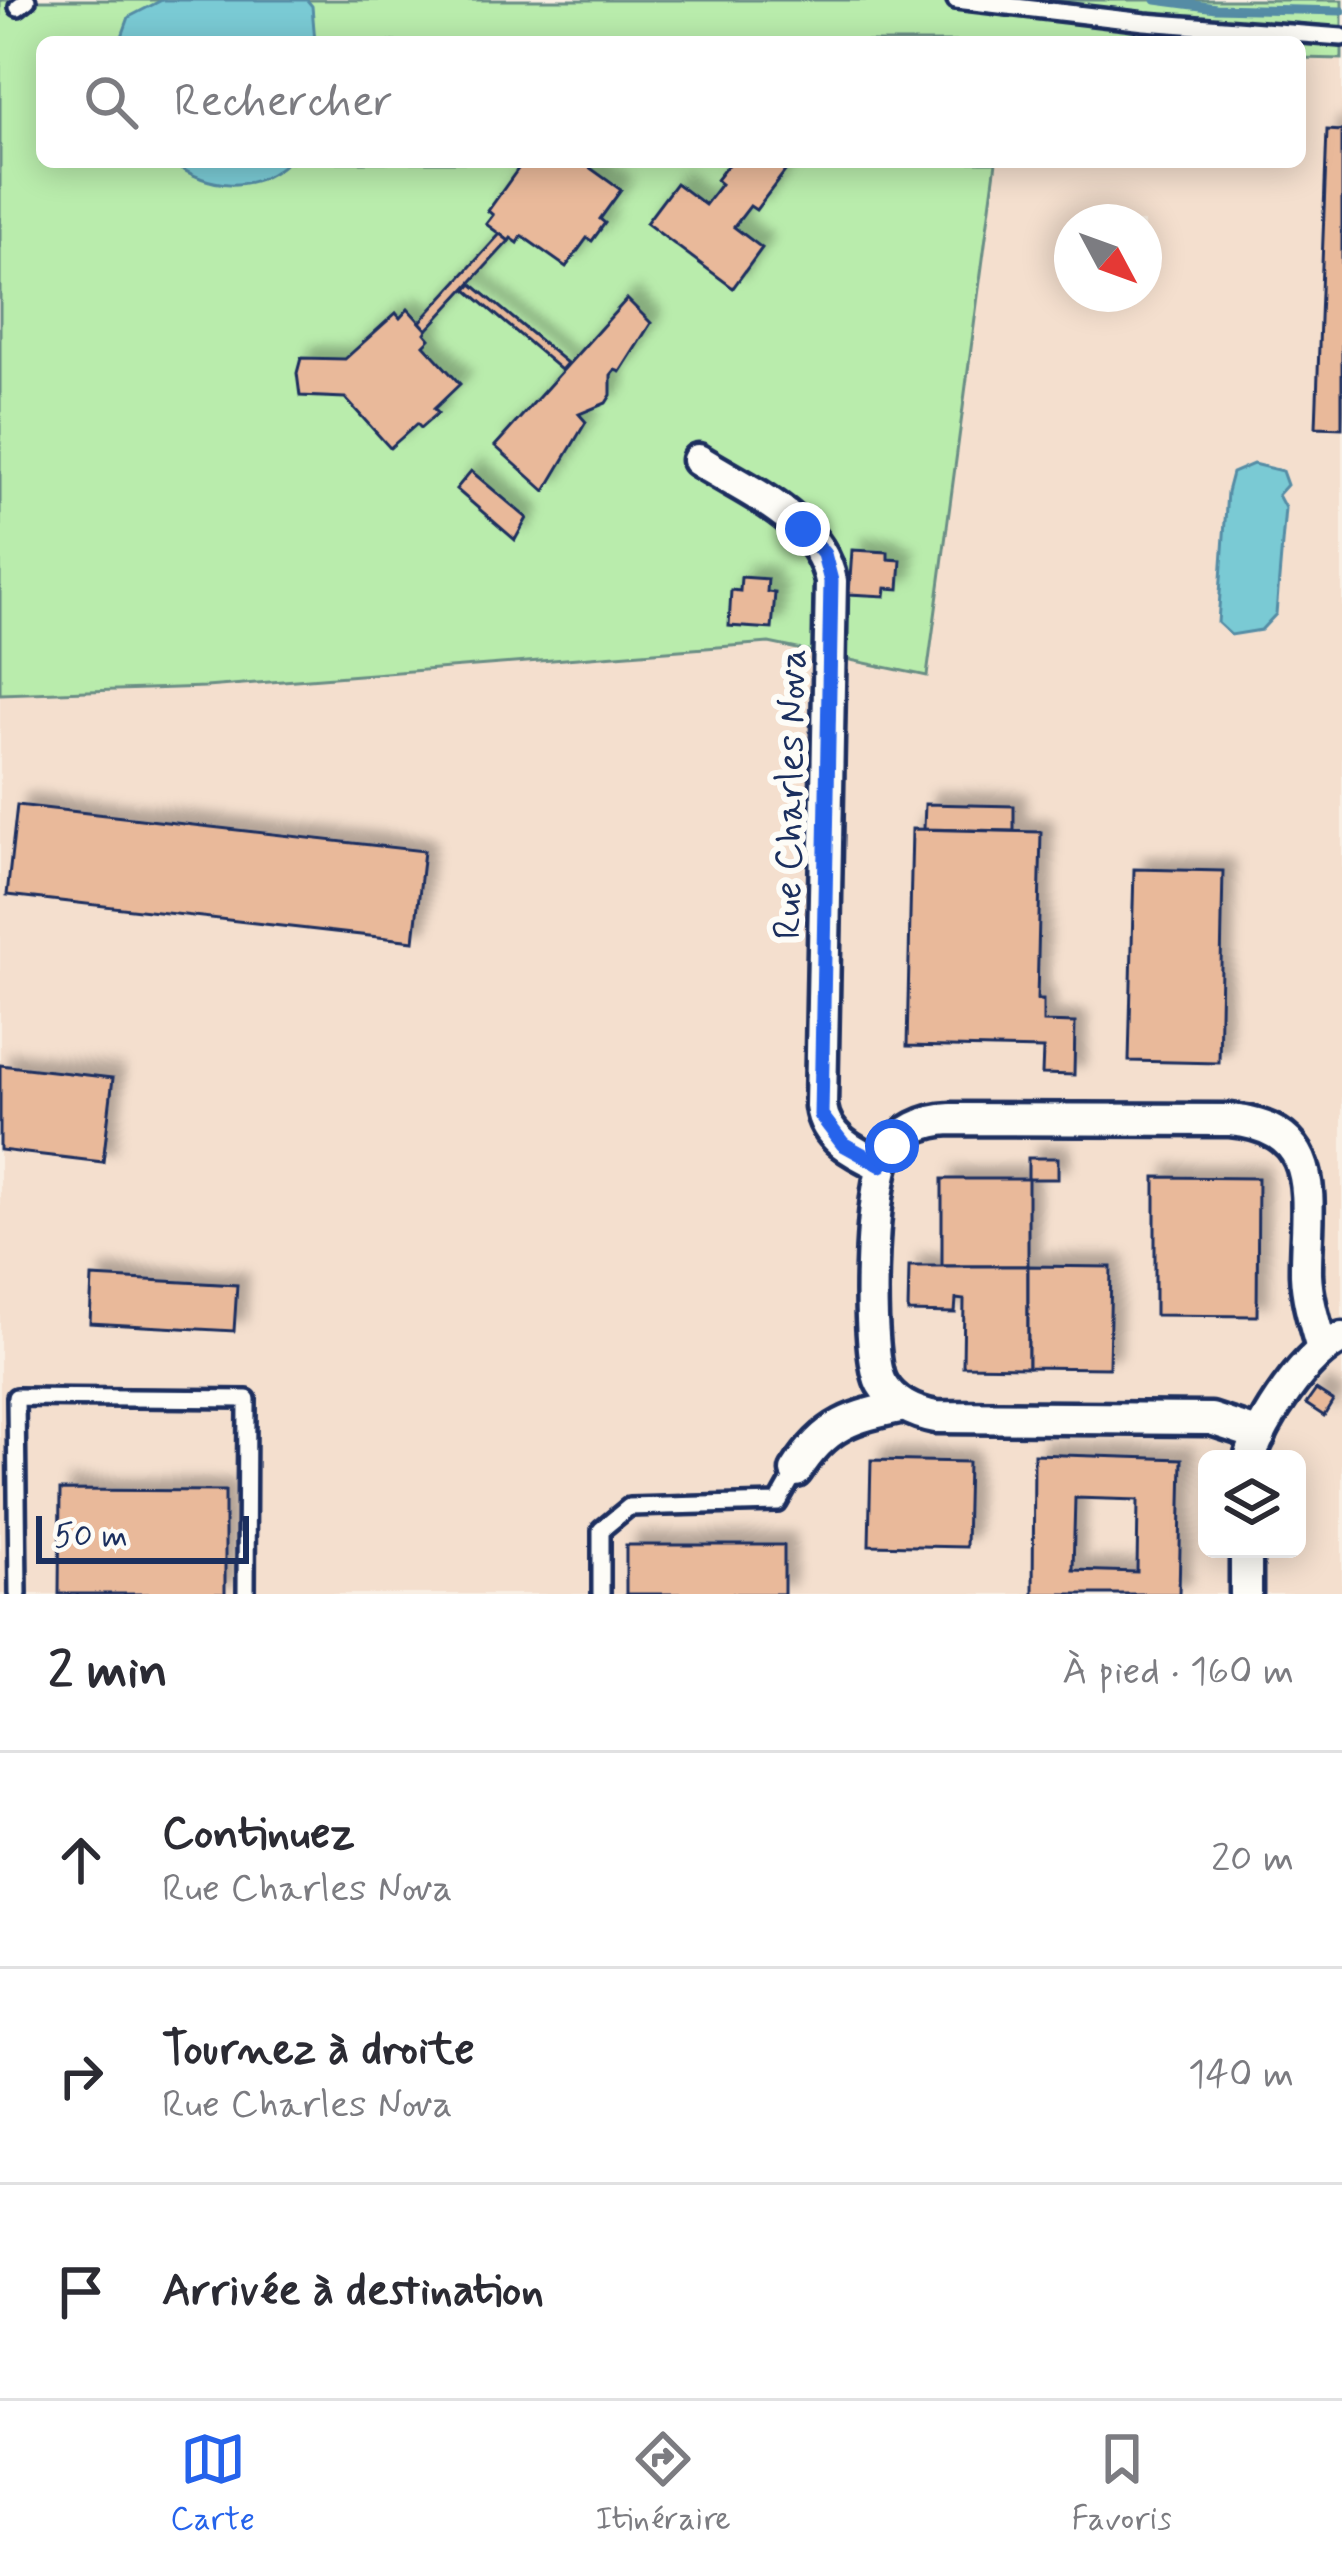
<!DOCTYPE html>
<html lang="fr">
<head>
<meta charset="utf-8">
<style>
	body { margin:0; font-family:Mynerve,sans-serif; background:#f2f2f3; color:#2b2b33 }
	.controls { position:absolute; right:36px; bottom:36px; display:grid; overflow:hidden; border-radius:18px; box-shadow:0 6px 30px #0003 }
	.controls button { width:108px; height:108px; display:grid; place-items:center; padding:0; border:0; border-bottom:3px solid #e1e1e2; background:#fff; color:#2b2b33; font:60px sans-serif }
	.compass { position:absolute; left:1054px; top:204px; width:108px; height:108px; border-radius:50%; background:#fff; box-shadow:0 6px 30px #0003; rotate:131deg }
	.scale { position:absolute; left:36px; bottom:30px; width:213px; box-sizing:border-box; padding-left:12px; border:6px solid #1b2f5e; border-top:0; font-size:33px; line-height:42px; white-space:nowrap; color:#1b2f5e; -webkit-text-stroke:9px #fdfcf7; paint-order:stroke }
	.stop { position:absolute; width:36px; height:36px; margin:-27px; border:9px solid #2563eb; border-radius:50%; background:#fff }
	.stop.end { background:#2563eb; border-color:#fff; box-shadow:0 3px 12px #0008 }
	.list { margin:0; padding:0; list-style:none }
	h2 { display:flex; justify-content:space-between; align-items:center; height:156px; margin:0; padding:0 48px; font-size:51px }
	h2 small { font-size:39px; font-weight:400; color:#7c7c81 }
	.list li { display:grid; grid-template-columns:78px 1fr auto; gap:36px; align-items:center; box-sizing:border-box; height:216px; padding:0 48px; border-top:3px solid #e1e1e2 }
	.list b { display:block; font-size:45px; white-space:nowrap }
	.list p { margin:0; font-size:39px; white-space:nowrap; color:#7c7c81 }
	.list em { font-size:39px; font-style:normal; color:#7c7c81 }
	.icon { flex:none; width:66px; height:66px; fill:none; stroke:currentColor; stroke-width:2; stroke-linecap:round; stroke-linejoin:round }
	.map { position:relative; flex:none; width:1342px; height:1594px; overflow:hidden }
	.search { position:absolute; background:#fff; box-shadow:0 6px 30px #0003; left:36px; right:36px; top:36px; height:132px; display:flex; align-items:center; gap:30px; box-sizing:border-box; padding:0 42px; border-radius:18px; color:#7c7c81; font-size:45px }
	.sheet { height:804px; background:#fff }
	nav { display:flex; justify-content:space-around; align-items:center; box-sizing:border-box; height:168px; border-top:3px solid #e1e1e2; background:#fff; font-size:33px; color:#7c7c81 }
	nav a { display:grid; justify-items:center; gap:6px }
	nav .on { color:#2563eb }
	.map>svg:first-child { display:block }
</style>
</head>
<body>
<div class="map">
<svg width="1342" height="1594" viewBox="0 0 1342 1594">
	<defs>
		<filter id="shadow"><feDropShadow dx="11" dy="-11" stdDeviation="6" flood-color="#0004"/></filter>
	</defs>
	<rect width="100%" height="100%" fill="#f9efe4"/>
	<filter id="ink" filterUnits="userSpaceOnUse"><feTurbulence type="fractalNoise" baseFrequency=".00833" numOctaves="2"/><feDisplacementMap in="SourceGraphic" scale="24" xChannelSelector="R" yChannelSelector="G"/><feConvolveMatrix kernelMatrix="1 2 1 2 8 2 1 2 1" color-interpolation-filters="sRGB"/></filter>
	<g filter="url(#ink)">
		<!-- built -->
		<path fill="#f4dfce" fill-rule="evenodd" d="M1300 58 1342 59V1594H0V694L206 687 769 643 927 676 996 162H1300ZM1072 222H1144V294H1072ZM1207 1459H1297V1549H1207Z"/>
		<!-- green -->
		<polygon fill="#b9ecac" stroke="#6a8e85" stroke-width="3" points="0,0 1342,0 1342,59 1300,58 1300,42 42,42 42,162 996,162 927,676 769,643 206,687 0,694"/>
		<!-- water -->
		<g fill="#7acad4" stroke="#548ca5" stroke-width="3">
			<polygon points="162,0 307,0 312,6 315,42 120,42 129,17"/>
			<path d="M172 162H287C253 194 208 189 172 162Z"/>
			<polygon points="1253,464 1282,471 1287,485 1278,495 1285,508 1276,614 1261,630 1231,635 1218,623 1227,492 1232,473"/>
		</g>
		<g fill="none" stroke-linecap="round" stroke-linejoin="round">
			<!-- stream -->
			<polyline stroke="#548ca5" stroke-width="9" points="1156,0 1216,8 1342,11"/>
		</g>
		<!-- building -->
		<g fill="#e9b99a" stroke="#1b2f5e" stroke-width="3" fill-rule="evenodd" filter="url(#shadow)">
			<polygon points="1327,130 1342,131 1342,428 1316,427"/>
			<polygon points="523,162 582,162 621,190 600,219 605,223 592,241 587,238 566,267 522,236 518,243 511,238 509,241 486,224 493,215 488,211"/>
			<polygon points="730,162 792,162 756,210 750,206 734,227 762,248 733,288 646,223 676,183 705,205 721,184 716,180"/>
			<polygon points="500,234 509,241 427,330 420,322"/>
			<polygon points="472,284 567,363 561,370 467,290"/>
			<polygon points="627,299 651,323 620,372 615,370 611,375 611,395 606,403 579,414 586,422 545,491 495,446"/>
			<polygon points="408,309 427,330 425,333 430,339 424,345 460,384 434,409 438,413 421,428 417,424 390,448 345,398 300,396 297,373 301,358 345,359 396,313 400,318"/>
			<polygon points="471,471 527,518 515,540 456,489"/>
			<polygon points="852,550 888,552 888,559 901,560 899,589 886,588 885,596 849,594"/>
			<polygon points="741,577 768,579 767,592 775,593 772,629 729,626 731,590 740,591"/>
			<polygon points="925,804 1014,806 1014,831 924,829"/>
			<polygon points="17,805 424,851 414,941 7,895"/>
			<polygon points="912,829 1041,832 1037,1000 1043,1000 1043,1022 1075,1023 1074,1075 1042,1074 1043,1049 907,1046"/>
			<polygon points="1134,869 1223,871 1219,1063 1129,1061"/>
			<polygon points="0,1065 113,1078 103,1162 0,1150"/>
			<rect x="1028" y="1158" width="30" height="21"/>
			<polygon points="1155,1177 1258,1178 1257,1316 1155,1315"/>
			<rect x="942" y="1179" width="86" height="87"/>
			<polygon points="909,1266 1028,1266 1028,1367 963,1366 964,1300 956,1299 955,1313 908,1312"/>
			<polygon points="1028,1266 1111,1267 1109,1368 1028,1367"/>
			<polygon points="92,1277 237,1285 234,1331 90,1323"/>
			<polygon points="1316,1390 1333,1401 1324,1416 1306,1404"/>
			<path d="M1034 1454 1182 1459 1179 1594H1033ZM1075 1498 1138 1500 1137 1572 1073 1570Z"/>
			<polygon points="871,1460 968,1462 966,1547 869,1545"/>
			<polygon points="60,1490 225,1491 225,1594 59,1594"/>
			<rect x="626" y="1545" width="158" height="49"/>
		</g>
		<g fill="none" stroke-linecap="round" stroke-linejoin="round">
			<!-- lane casing -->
			<g stroke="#1b2f5e" stroke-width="24">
				<g id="lane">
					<polyline points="956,0 1145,22 1342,37"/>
					<polyline points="18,7 27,0"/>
					<polyline points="18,1594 16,1397 247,1399 246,1594"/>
					<polyline points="601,1594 601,1530 629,1507 778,1503 796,1471"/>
				</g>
			</g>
			<!-- street casing -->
			<g stroke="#1b2f5e" stroke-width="39">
				<g id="street">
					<path d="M698 460C747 491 819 519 831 581L821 1106C825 1138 854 1153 881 1165"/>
					<path d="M1260 1435 1211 1419 936 1417C915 1413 893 1403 882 1384 865 1356 870 1181 888 1153 902 1130 925 1120 951 1119L1230 1120C1328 1129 1305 1202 1306 1274 1307 1300 1315 1324 1322 1349"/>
					<path d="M1250 1459C1261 1421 1306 1353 1342 1338"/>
					<path d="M796 1471C826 1423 852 1417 904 1406"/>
					<polyline points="1246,1594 1246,1549"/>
				</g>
			</g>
			<!-- lane -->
			<use href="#lane" stroke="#fdfcf7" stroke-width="15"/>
			<!-- street -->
			<use href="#street" stroke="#fdfcf7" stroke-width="30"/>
		</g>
	</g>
	<g fill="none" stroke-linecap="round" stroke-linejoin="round" filter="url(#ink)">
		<!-- route -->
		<polyline stroke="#2563eb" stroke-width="15" points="803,529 824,554 831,581 821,1115 843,1144 881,1165 892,1146"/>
	</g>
	<g text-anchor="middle" stroke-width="12" stroke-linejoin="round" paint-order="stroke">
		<!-- street labels -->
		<g font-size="39" fill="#1b2f5e" stroke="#fdfcf7">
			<text transform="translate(788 794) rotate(-89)" y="14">Rue Charles Nova</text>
		</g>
	</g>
</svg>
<div class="controls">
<button><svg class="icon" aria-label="layers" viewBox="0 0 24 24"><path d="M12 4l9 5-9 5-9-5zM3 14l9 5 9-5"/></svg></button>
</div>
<svg class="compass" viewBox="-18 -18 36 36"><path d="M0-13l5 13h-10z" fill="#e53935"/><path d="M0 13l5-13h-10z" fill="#7c7c81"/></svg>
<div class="scale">50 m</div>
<div class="stop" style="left:892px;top:1146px"></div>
<div class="stop end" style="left:803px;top:529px"></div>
<div class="search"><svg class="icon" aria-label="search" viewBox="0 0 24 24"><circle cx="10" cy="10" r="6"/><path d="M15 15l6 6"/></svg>Rechercher</div>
</div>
<section class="sheet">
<h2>2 min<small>À pied · 160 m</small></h2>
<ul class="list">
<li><svg class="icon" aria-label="ahead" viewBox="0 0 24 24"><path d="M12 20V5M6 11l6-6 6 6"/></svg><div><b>Continuez</b><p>Rue Charles Nova</p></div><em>20 m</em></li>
<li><svg class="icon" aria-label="right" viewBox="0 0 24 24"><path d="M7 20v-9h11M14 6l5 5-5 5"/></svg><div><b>Tournez à droite</b><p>Rue Charles Nova</p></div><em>140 m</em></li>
<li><svg class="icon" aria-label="arrive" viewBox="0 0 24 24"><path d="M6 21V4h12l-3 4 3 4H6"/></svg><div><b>Arrivée à destination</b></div></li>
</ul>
</section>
<nav>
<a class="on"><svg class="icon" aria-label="map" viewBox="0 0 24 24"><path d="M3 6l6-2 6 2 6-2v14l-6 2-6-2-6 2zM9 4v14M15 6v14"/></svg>Carte</a>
<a><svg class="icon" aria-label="directions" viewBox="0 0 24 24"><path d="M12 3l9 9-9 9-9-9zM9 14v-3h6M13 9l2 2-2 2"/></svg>Itinéraire</a>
<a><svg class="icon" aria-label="saved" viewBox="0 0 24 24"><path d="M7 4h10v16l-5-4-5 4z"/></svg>Favoris</a>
</nav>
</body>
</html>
